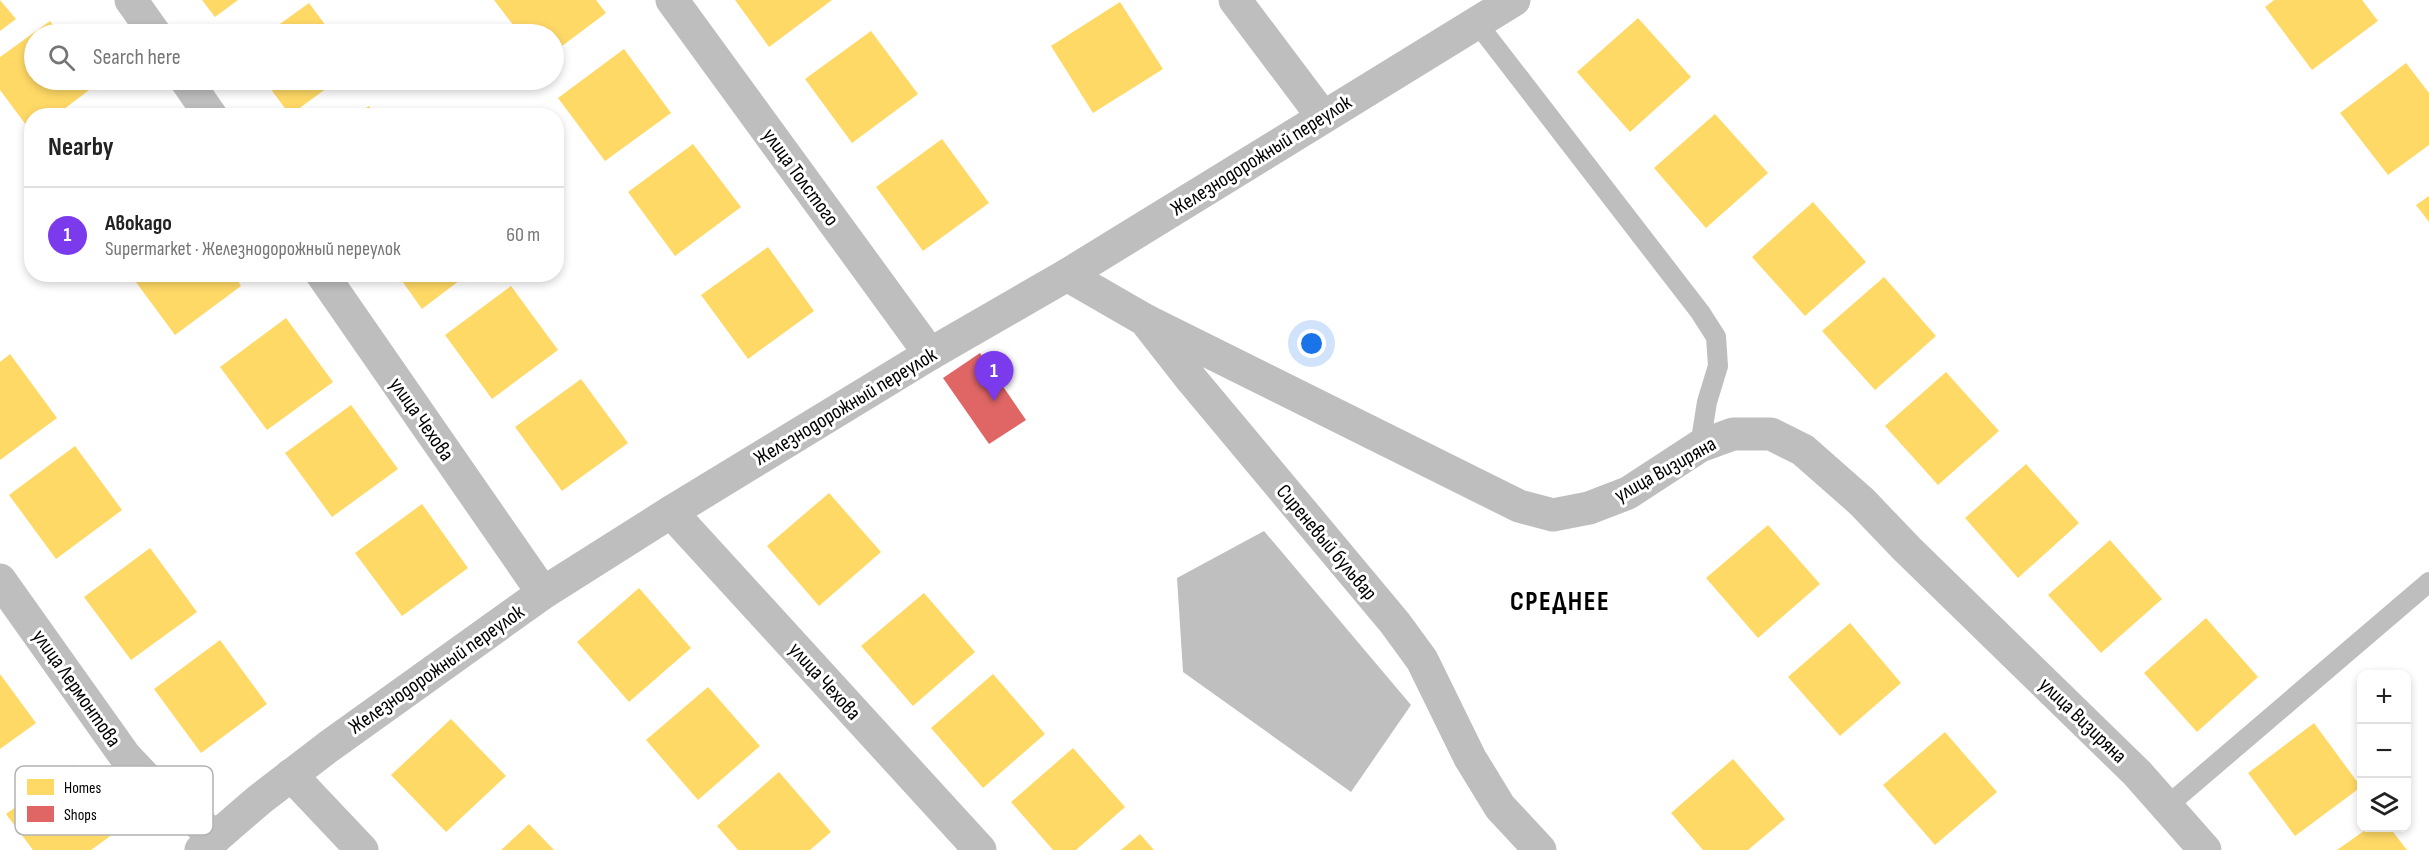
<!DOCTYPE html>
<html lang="en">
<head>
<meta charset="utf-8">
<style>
	body { margin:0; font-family:"Sofia Sans Condensed",sans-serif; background:#f6f6f6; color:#222 }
	.controls { position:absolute; right:18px; bottom:18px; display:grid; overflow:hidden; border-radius:12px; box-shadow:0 3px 9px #0003 }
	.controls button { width:54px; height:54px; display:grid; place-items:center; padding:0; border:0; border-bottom:2px solid #e0e0e0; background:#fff; color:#222; font:30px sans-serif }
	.you { position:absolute; left:1312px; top:344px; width:21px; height:21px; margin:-15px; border:4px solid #fff; border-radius:50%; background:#1a73e8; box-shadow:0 0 0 9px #1a73e833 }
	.badge { display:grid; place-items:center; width:39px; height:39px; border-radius:50%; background:#7c3aed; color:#fff; font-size:20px; font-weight:700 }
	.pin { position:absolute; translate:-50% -50px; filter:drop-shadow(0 2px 3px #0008) }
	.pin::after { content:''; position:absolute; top:32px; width:21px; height:18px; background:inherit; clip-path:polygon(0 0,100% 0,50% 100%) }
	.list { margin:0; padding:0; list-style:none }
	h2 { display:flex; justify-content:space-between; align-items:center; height:78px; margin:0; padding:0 24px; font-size:26px }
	h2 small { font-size:20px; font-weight:400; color:#767676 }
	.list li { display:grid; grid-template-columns:39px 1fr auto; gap:18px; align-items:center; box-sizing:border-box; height:96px; padding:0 24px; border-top:2px solid #e0e0e0 }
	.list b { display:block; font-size:22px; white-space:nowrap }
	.list p { margin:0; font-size:20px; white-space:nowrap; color:#767676 }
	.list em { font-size:20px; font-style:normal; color:#767676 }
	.icon { flex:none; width:33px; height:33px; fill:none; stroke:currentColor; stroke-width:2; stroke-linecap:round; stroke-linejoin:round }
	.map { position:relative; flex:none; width:2429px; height:850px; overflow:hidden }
	.search { position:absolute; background:#fff; box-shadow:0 3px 9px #0003; left:24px; top:24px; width:540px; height:66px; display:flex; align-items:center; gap:15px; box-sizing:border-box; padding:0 21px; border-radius:33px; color:#767676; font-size:22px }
	.panel { position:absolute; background:#fff; box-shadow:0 3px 9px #0003; left:24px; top:108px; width:540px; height:174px; border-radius:24px }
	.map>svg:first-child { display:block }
</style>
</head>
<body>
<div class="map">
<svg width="2429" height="850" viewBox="0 0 2429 850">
	<rect width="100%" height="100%" fill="#fff"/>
	<!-- water -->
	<polygon fill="#bfbfbf" points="1264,531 1411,705 1351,792 1183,672 1177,578"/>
	<!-- homes -->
	<g fill="#ffd966">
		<polygon points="0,0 16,19 0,31"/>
		<polygon points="202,0 238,0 215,17"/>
		<polygon points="494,0 596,0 606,13 554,52 554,34 520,34"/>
		<polygon points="735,0 832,0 769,47"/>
		<polygon points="2274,0 2362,0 2378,21 2312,70 2265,7"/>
		<polygon points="1120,2 1163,69 1093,113 1051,46"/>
		<polygon points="309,3 332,34 266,34"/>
		<polygon points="1638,18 1691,77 1630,132 1577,72"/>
		<polygon points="50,21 61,34 34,34 34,80 94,80 97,84 55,116 32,116 32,133 0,90 0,57"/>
		<polygon points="871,31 918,94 852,143 805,79"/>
		<polygon points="624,49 671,113 605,161 558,98"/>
		<polygon points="2406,63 2429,93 2429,145 2388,175 2340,113"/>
		<polygon points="264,80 338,80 290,115"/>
		<polygon points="369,106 376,116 356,116"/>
		<polygon points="1715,114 1768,173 1706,228 1654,168"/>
		<polygon points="942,139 989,203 923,251 876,187"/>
		<polygon points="693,144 741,207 675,256 628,192"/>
		<polygon points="2429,196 2429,222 2416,205"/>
		<polygon points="1813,202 1866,262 1805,316 1752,257"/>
		<polygon points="768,247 814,311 748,359 701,295"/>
		<polygon points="130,274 233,274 241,286 175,335"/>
		<polygon points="397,274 468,274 422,309"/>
		<polygon points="1884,277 1936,336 1875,390 1822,331"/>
		<polygon points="511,286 558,350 492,399 445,335"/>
		<polygon points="286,318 333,382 267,430 220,367"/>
		<polygon points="10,354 57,418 0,460 0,362"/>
		<polygon points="1946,372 1999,431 1938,485 1885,426"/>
		<polygon points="581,379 628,443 562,491 515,427"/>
		<polygon points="351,405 398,469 332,517 285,453"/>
		<polygon points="75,446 122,510 56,559 9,495"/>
		<polygon points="2026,464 2079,523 2018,578 1965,518"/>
		<polygon points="829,493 881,552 819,606 767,546"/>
		<polygon points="422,504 468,568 402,616 355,553"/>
		<polygon points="1768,525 1820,584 1758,638 1706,578"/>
		<polygon points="2110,540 2162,599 2101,653 2048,595"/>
		<polygon points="150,548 197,612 131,660 84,597"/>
		<polygon points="639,588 691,648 629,702 577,642"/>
		<polygon points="924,593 975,652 913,706 861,646"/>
		<polygon points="2206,618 2258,677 2197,732 2144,673"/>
		<polygon points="1850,623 1901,683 1840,736 1788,677"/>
		<polygon points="220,640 267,704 201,753 154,689"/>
		<polygon points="0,674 36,723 0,749"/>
		<polygon points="993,674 1045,734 983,788 931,728"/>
		<polygon points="708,687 760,746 698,800 646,740"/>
		<polygon points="451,719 506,776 446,832 391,775"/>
		<polygon points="2314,723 2361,787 2295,836 2248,773"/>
		<polygon points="1945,732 1997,792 1935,845 1883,785"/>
		<polygon points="1073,748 1125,807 1076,850 1053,850 1011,802"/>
		<polygon points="1733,759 1785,819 1748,850 1703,850 1671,813"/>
		<polygon points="73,765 120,829 91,850 33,850 6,814"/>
		<polygon points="779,772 831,832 810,850 738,850 717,826"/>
		<polygon points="529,824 554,850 501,850"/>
		<polygon points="2368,828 2390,828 2407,850 2337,850"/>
		<polygon points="1140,834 1154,850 1121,850"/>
	</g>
	<!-- shops -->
	<polygon fill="#e06666" points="980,353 1026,420 989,444 943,378"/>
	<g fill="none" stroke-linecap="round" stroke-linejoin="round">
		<!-- service -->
		<g stroke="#bebebe" stroke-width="20">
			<polyline points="1477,23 1700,312 1716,337 1718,366 1707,402 1700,446"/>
			<polyline points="2167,806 2429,582"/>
		</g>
		<!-- minor -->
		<g stroke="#bebebe" stroke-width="33">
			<polyline points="131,0 155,34"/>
			<polyline points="672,0 930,354"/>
			<polyline points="1235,0 1323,117"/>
			<polyline points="186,80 211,116"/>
			<polyline points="322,274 543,593"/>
			<polyline points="1067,275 1145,320 1192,380 1395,623 1422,660 1470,758 1500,807 1540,850"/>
			<polyline points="1145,320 1519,506 1553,515 1589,508 1628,493 1700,446 1733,434 1771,434 1803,450 1862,502 1907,549 2137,773 2205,850"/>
			<polyline points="671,512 980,850"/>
			<polyline points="0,580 125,756 159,792 216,837"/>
			<polyline points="291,775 362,850"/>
			<polyline points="201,850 259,800 328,747 543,593 671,512 930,354 1067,275 1514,0"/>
		</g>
	</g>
	<g text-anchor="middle" stroke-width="6" stroke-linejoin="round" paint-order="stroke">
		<!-- street labels -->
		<g font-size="21" fill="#000" stroke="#fff">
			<text transform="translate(1261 155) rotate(-32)" y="7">Железнодорожный переулок</text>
			<text transform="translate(801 177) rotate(54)" y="7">улица Толстого</text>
			<text transform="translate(845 406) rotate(-31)" y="7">Железнодорожный переулок</text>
			<text transform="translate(422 419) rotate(55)" y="7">улица Чехова</text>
			<text transform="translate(1665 469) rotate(-29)" y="7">улица Визиряна</text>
			<text transform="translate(1327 542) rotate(50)" y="7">Сиреневый бульвар</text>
			<text transform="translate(436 669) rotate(-35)" y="7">Железнодорожный переулок</text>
			<text transform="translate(825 681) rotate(48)" y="7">улица Чехова</text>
			<text transform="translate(77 688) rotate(55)" y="7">улица Лермонтова</text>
			<text transform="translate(2083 720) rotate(44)" y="7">улица Визиряна</text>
		</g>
		<!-- district labels -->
		<g font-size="27" font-weight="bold" letter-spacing="1.5" fill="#000" stroke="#fff">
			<text x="1560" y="610">СРЕДНЕЕ</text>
		</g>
	</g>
	<!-- legend -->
	<rect x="15" y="766" width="198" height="69" rx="9" fill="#fff" stroke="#b2b2b2" stroke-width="1.5"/>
	<rect x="27" y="779" width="27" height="16" fill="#ffd966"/>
	<rect x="27" y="806" width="27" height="16" fill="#e06666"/>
	<g font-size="16" fill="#000">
		<text x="64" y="793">Homes</text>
		<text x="64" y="820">Shops</text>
	</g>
</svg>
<div class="controls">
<button>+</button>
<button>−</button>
<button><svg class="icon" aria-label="layers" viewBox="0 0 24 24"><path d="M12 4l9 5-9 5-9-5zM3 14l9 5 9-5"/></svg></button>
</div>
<div class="you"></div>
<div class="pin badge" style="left:994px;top:401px">1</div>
<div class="search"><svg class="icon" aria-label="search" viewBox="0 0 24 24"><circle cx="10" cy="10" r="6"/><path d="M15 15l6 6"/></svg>Search here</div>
<section class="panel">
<h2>Nearby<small></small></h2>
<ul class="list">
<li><span class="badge">1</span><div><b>Авокадо</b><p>Supermarket · Железнодорожный переулок</p></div><em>60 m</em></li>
</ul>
</section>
</div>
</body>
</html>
